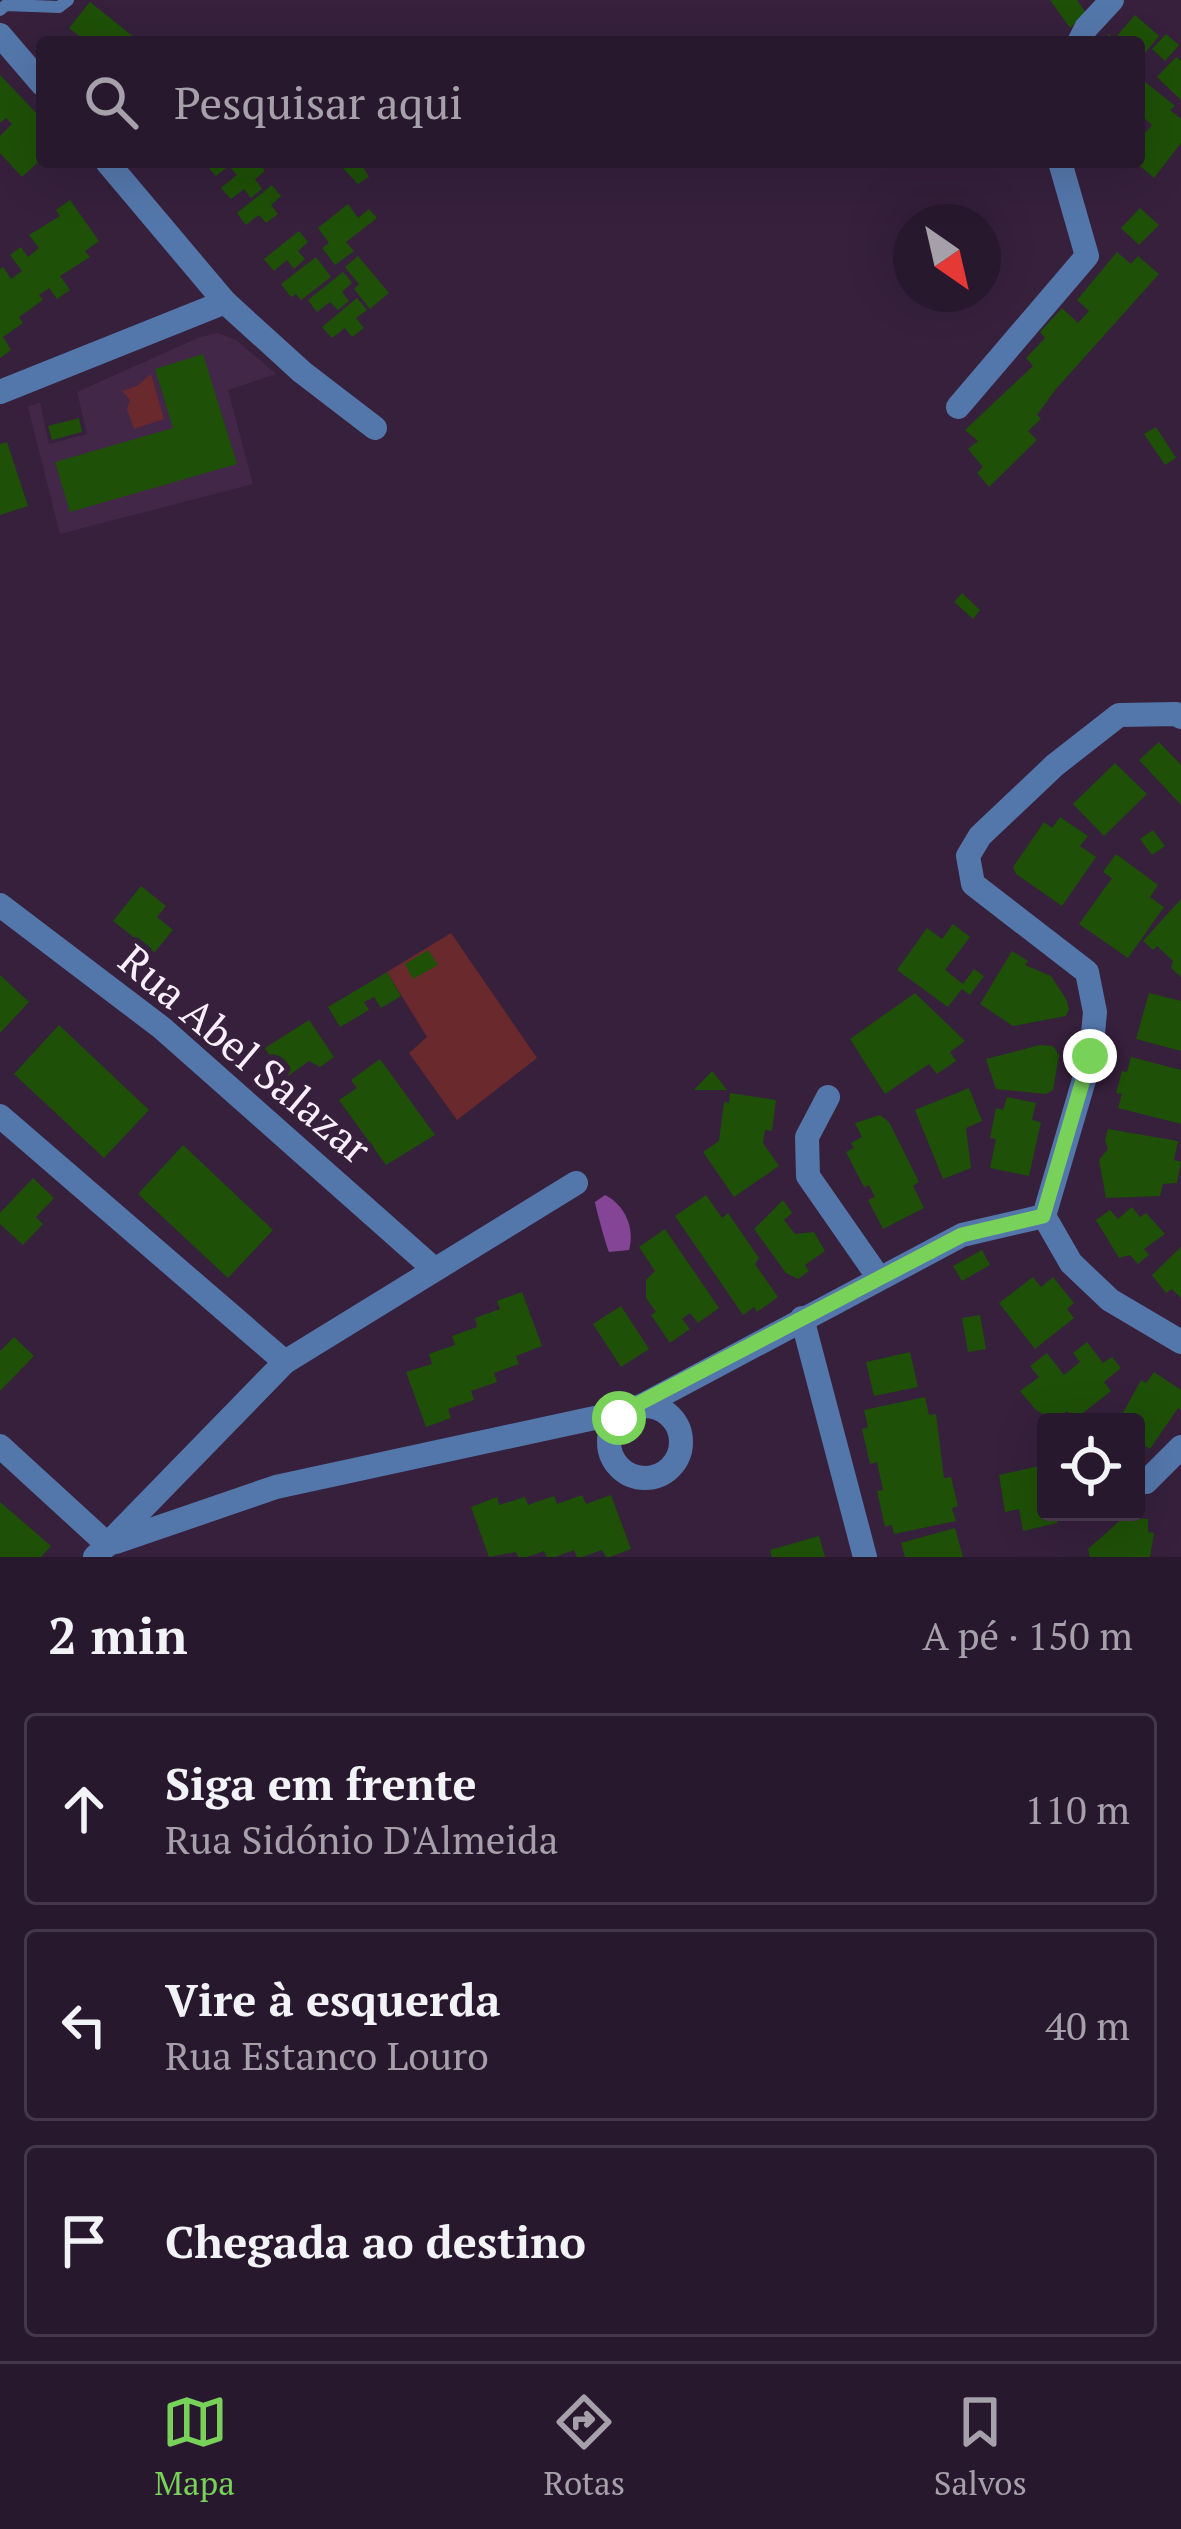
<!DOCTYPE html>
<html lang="pt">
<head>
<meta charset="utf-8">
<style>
	body { margin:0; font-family:"PT Serif",serif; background:#342539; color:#f1f3f6 }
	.controls { position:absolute; right:36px; bottom:36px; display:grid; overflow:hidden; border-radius:12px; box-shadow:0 12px 48px #0002 }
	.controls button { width:108px; height:108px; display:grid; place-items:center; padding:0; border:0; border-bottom:3px solid #443749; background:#28182d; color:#f1f3f6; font:60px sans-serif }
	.compass { position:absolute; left:893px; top:204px; width:108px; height:108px; border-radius:50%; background:#28182d; box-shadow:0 12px 48px #0002; rotate:146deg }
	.stop { position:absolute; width:36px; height:36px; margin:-27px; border:9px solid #78d259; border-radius:50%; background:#fff }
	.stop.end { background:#78d259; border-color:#fff; box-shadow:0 3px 12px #0008 }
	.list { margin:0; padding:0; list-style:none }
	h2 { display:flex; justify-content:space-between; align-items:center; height:156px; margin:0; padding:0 48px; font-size:51px }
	h2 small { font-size:39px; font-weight:400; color:#a5a0aa }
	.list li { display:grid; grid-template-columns:78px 1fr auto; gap:36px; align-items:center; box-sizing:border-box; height:192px; margin:0 24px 24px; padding:0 24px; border:3px solid #443749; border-radius:12px }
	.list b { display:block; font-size:45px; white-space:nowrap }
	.list p { margin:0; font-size:39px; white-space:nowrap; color:#a5a0aa }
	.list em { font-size:39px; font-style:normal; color:#a5a0aa }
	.icon { flex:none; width:66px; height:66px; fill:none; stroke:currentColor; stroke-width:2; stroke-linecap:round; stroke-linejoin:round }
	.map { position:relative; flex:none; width:1181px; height:1557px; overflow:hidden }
	.search { position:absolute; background:#28182d; box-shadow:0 12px 48px #0002; left:36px; right:36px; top:36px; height:132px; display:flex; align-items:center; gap:30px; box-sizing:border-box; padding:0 42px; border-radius:12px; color:#a5a0aa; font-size:45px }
	.sheet { height:804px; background:#28182d }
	nav { display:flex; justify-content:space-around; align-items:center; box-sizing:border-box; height:168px; border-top:3px solid #443749; background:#28182d; font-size:33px; color:#a5a0aa }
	nav a { display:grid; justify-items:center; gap:6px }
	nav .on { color:#78d259 }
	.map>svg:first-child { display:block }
</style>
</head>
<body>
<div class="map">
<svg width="1181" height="1557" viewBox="0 0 1181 1557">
	<rect width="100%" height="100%" fill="#36203c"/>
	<!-- built -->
	<polygon fill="#422749" points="218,333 236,340 276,374 228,390 253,484 60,534 28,407 40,402 49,444 87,434 77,392 200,337"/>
	<!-- green -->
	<g fill="#6a292d">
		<polygon points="151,374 164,419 134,429 127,409 130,400 122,391 137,386"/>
		<polygon points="451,933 537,1058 457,1120 409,1053 427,1037 387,972"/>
	</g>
	<!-- water -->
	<path fill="#854596" d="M605 1195C625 1205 635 1228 629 1250L609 1252C607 1249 595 1205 595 1202Z"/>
	<!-- building -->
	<g fill="#1e5007">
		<polygon points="1050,0 1077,0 1086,13 1070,28"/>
		<polygon points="90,2 140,42 87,42 69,28"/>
		<polygon points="1135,15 1159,36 1139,60 1139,42 1101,42 1109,34 1114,39"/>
		<polygon points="1166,34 1179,45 1165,61 1152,49"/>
		<polygon points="1176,57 1181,61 1181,100 1157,77"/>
		<polygon points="0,75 42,119 42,166 37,163 22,177 0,153 0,136 12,124 6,118 0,123"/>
		<polygon points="1139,77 1175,106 1170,110 1181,119 1181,143 1154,178 1139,165 1139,140 1152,125 1139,113"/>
		<polygon points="210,162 245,162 248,166 258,162 265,171 255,179 262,189 251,198 244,189 231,199 221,188 237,175 229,166 216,176 206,165"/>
		<polygon points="337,162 360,162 369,177 358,184"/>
		<polygon points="272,185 281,196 271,205 278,214 266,223 259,215 246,225 237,213"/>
		<polygon points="70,200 99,241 85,251 90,257 60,276 70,290 57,299 49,288 39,295 43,300 19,317 23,323 3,337 11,350 0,358 0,269 3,267 11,279 22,271 10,255 21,247 28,257 39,248 29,235 60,216 56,210"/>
		<polygon points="348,204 358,218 369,209 377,218 346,242 354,251 335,265 322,248 329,243 318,228"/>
		<polygon points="1140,208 1159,225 1139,245 1121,228"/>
		<polygon points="299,231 308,242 298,251 305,259 294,269 287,260 274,271 264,259"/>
		<polygon points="1117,252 1131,264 1138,256 1159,274 1056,389 1037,415 1041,419 1028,431 1037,440 989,487 977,473 983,467 968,449 978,441 965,430 1033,366 1026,358 1045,338 1040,332 1062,308 1078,323 1089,311 1077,300"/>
		<polygon points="358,256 389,293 370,309 354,289 359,284 345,267"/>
		<polygon points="316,257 331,277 301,300 296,294 291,297 281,284"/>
		<polygon points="343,272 352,283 342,292 349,301 338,310 330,302 317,312 308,300"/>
		<polygon points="357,298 367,310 356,318 364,328 352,337 345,328 332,338 322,327"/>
		<polygon points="203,354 237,464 70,512 55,462 173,428 155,369"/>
		<polygon points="79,418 82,432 52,440 48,426"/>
		<polygon points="1156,427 1176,458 1165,465 1144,434"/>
		<polygon points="7,442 28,506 0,515 0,444"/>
		<polygon points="962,593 980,610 973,619 954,602"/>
		<polygon points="1159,742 1181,765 1181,805 1139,760"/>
		<polygon points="1115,763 1147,794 1104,836 1073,804"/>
		<polygon points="1060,817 1088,836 1080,846 1096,857 1062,906 1016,874 1013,867 1044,822 1052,828"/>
		<polygon points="1153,830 1165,846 1152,855 1140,839"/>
		<polygon points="1116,854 1158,885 1150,897 1164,907 1128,958 1079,924 1112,878 1103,872"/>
		<polygon points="141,886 166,906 157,917 173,930 154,953 113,921"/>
		<polygon points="1181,899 1181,977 1171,968 1173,961 1157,946 1153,950 1143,941"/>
		<polygon points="953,924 970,937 945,970 963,984 974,969 984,976 970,995 962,989 948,1007 897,970 927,928 942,939"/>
		<polygon points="428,950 438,965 413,979 405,964"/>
		<polygon points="1012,951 1028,961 1025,965 1051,976 1066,999 1069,1009 1066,1016 1013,1026 980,1004"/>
		<polygon points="387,972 401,996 381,1008 374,997 364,1002 369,1010 340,1027 328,1007"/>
		<polygon points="0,975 29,1002 0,1033"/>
		<polygon points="915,993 965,1041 950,1052 956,1061 937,1074 929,1064 885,1094 850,1039"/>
		<polygon points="1149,993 1181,1001 1181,1051 1136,1039"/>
		<polygon points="309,1020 334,1057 320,1067 309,1061 284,1079 265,1048"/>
		<polygon points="59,1025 149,1110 104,1158 14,1074"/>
		<polygon points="1040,1045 1053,1046 1059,1055 1053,1090 1046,1094 996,1089 986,1059"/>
		<polygon points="1131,1057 1181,1070 1181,1124 1118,1108 1122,1094 1116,1093 1122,1071 1127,1072"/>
		<polygon points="380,1059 435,1135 386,1165 339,1100 357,1088 351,1080"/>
		<polygon points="712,1071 727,1090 694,1090"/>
		<polygon points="969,1088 982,1121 966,1128 971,1168 943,1179 915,1110"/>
		<polygon points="730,1093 776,1100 772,1131 765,1130 763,1143 779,1166 734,1197 703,1152 719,1141 724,1102 729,1103"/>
		<polygon points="1007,1097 1036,1103 1032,1120 1041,1122 1029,1176 990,1168 996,1139 990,1138 996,1108 1003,1110"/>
		<polygon points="880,1115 889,1122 919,1182 913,1186 924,1208 883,1229 868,1200 875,1197 869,1185 864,1187 846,1152 854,1148 851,1143 862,1137 855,1123"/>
		<polygon points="1108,1129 1178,1141 1174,1160 1181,1162 1177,1183 1163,1184 1160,1196 1106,1198 1099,1160 1108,1149 1105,1140"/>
		<polygon points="183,1145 273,1230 228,1278 138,1194"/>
		<polygon points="33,1178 54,1198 36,1217 43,1224 23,1245 0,1224 0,1213"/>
		<polygon points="706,1195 722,1218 728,1213 759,1258 755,1264 778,1297 757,1312 754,1307 743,1315 675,1216"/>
		<polygon points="783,1200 792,1213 784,1220 795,1234 814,1232 825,1251 805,1265 809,1271 798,1279 786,1273 754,1229"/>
		<polygon points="1132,1207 1140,1217 1146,1213 1165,1234 1144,1249 1149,1255 1138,1264 1130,1255 1119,1258 1096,1220 1110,1210 1118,1219"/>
		<polygon points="665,1229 719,1308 698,1323 690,1313 682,1319 690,1329 670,1343 651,1315 656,1312 646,1298 646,1280 655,1271 639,1247"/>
		<polygon points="1181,1247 1181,1298 1172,1289 1166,1293 1152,1275"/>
		<polygon points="982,1250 990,1265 962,1281 953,1266"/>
		<polygon points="1033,1277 1041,1287 1053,1277 1074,1303 1067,1309 1074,1318 1035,1349 999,1303"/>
		<polygon points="522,1292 542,1346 516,1356 519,1364 494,1373 497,1382 471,1391 474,1400 448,1409 451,1418 426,1427 406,1372 432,1364 429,1354 455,1345 452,1336 477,1327 475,1318 500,1309 497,1301"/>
		<polygon points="621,1306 649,1349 621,1367 593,1324"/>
		<polygon points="980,1315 986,1349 968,1352 962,1318"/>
		<polygon points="14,1337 34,1356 0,1391 0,1351"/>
		<polygon points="1087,1342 1103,1363 1112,1357 1121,1368 1104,1382 1111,1391 1074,1420 1067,1411 1055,1420 1036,1410 1020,1391 1039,1377 1030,1366 1047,1353 1064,1375 1080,1362 1073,1353"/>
		<polygon points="910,1352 918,1387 874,1396 866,1362"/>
		<polygon points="1154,1372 1181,1390 1181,1410 1178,1408 1150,1449 1136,1440 1136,1422 1118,1422 1141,1380 1146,1383"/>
		<polygon points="925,1397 929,1415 936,1414 944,1478 951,1477 958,1506 952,1508 956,1521 894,1534 892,1525 885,1527 877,1491 883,1490 877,1462 870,1464 862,1429 868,1427 864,1410"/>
		<polygon points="1046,1454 1046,1512 1058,1512 1057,1523 1023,1531 1019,1509 1005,1512 999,1475 1039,1466 1037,1455"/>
		<polygon points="582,1495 586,1504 611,1495 631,1549 610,1557 606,1557 602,1550 582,1557 577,1557 574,1550 555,1557 547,1557 544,1551 527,1557 518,1557 516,1552 489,1557 471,1507 497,1497 499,1505 525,1497 528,1505 554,1496 557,1504"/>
		<polygon points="0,1502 51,1546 41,1557 0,1557"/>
		<polygon points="1123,1518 1148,1519 1148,1532 1154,1533 1150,1557 1090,1557 1088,1549"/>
		<polygon points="955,1528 963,1557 905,1557 901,1543"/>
		<polygon points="819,1536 825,1557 772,1557 770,1550"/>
	</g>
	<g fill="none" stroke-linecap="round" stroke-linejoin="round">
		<!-- service -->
		<polyline stroke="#5477ab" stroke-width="12" points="0,10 6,5 59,7 68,0"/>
		<!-- minor -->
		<g stroke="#5477ab" stroke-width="24">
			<polyline points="0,35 42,84"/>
			<polyline points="1079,42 1086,28 1112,0"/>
			<polyline points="107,162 225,302 302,372 375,428"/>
			<polyline points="0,392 225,302"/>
			<polyline points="958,407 1087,256 1060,162"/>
			<polyline points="1181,717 1176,714 1119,715 1055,765 980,836 968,856 973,884 1087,972 1095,1012 1091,1056 1044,1216 1071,1263 1110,1300 1181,1342"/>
			<polyline points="0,905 162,1028 434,1269"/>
			<polyline points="828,1097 807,1137 808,1176 879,1278"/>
			<polyline points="0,1116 285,1362"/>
			<polyline points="802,1318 865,1557"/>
			<polyline points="643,1405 962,1235 1044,1216"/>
			<circle cx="645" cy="1442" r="36"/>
			<polyline points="0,1446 108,1545"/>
			<polyline points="1146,1482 1181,1447"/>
			<polyline points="116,1542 276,1487 627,1411"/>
			<polyline points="95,1557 285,1362 576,1183"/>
		</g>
	</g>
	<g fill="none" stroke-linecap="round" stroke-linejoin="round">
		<!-- route -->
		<polyline stroke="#78d259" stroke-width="15" points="619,1418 634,1406 962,1235 1043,1216 1090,1056"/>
	</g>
	<g text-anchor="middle" stroke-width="12" stroke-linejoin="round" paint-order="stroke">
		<!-- street labels -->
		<g font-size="42" fill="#faeefd" stroke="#36203c">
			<text transform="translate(245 1054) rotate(40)" y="15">Rua Abel Salazar</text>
		</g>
	</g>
</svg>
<div class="controls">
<button><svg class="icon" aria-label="locate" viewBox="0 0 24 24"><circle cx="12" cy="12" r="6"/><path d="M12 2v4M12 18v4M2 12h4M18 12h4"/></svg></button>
</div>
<svg class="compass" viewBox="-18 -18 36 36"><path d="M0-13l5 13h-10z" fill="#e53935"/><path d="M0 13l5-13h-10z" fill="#a5a0aa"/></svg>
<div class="stop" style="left:619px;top:1418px"></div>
<div class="stop end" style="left:1090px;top:1056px"></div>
<div class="search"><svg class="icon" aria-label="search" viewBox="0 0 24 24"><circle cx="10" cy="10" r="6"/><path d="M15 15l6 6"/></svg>Pesquisar aqui</div>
</div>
<section class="sheet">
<h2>2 min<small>A pé · 150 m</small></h2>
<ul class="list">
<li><svg class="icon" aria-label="ahead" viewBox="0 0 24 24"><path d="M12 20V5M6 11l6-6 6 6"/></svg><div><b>Siga em frente</b><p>Rua Sidónio D'Almeida</p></div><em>110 m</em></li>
<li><svg class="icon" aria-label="left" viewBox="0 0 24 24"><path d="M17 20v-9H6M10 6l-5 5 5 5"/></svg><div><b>Vire à esquerda</b><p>Rua Estanco Louro</p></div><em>40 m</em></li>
<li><svg class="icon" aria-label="arrive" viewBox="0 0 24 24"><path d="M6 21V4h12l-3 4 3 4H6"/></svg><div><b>Chegada ao destino</b></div></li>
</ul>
</section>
<nav>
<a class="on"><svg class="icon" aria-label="map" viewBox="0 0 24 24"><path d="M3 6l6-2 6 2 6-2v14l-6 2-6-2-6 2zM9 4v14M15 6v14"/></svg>Mapa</a>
<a><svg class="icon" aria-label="directions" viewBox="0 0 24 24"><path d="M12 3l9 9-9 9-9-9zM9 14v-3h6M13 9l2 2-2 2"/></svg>Rotas</a>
<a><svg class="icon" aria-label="saved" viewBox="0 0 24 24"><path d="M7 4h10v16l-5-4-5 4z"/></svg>Salvos</a>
</nav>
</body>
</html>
